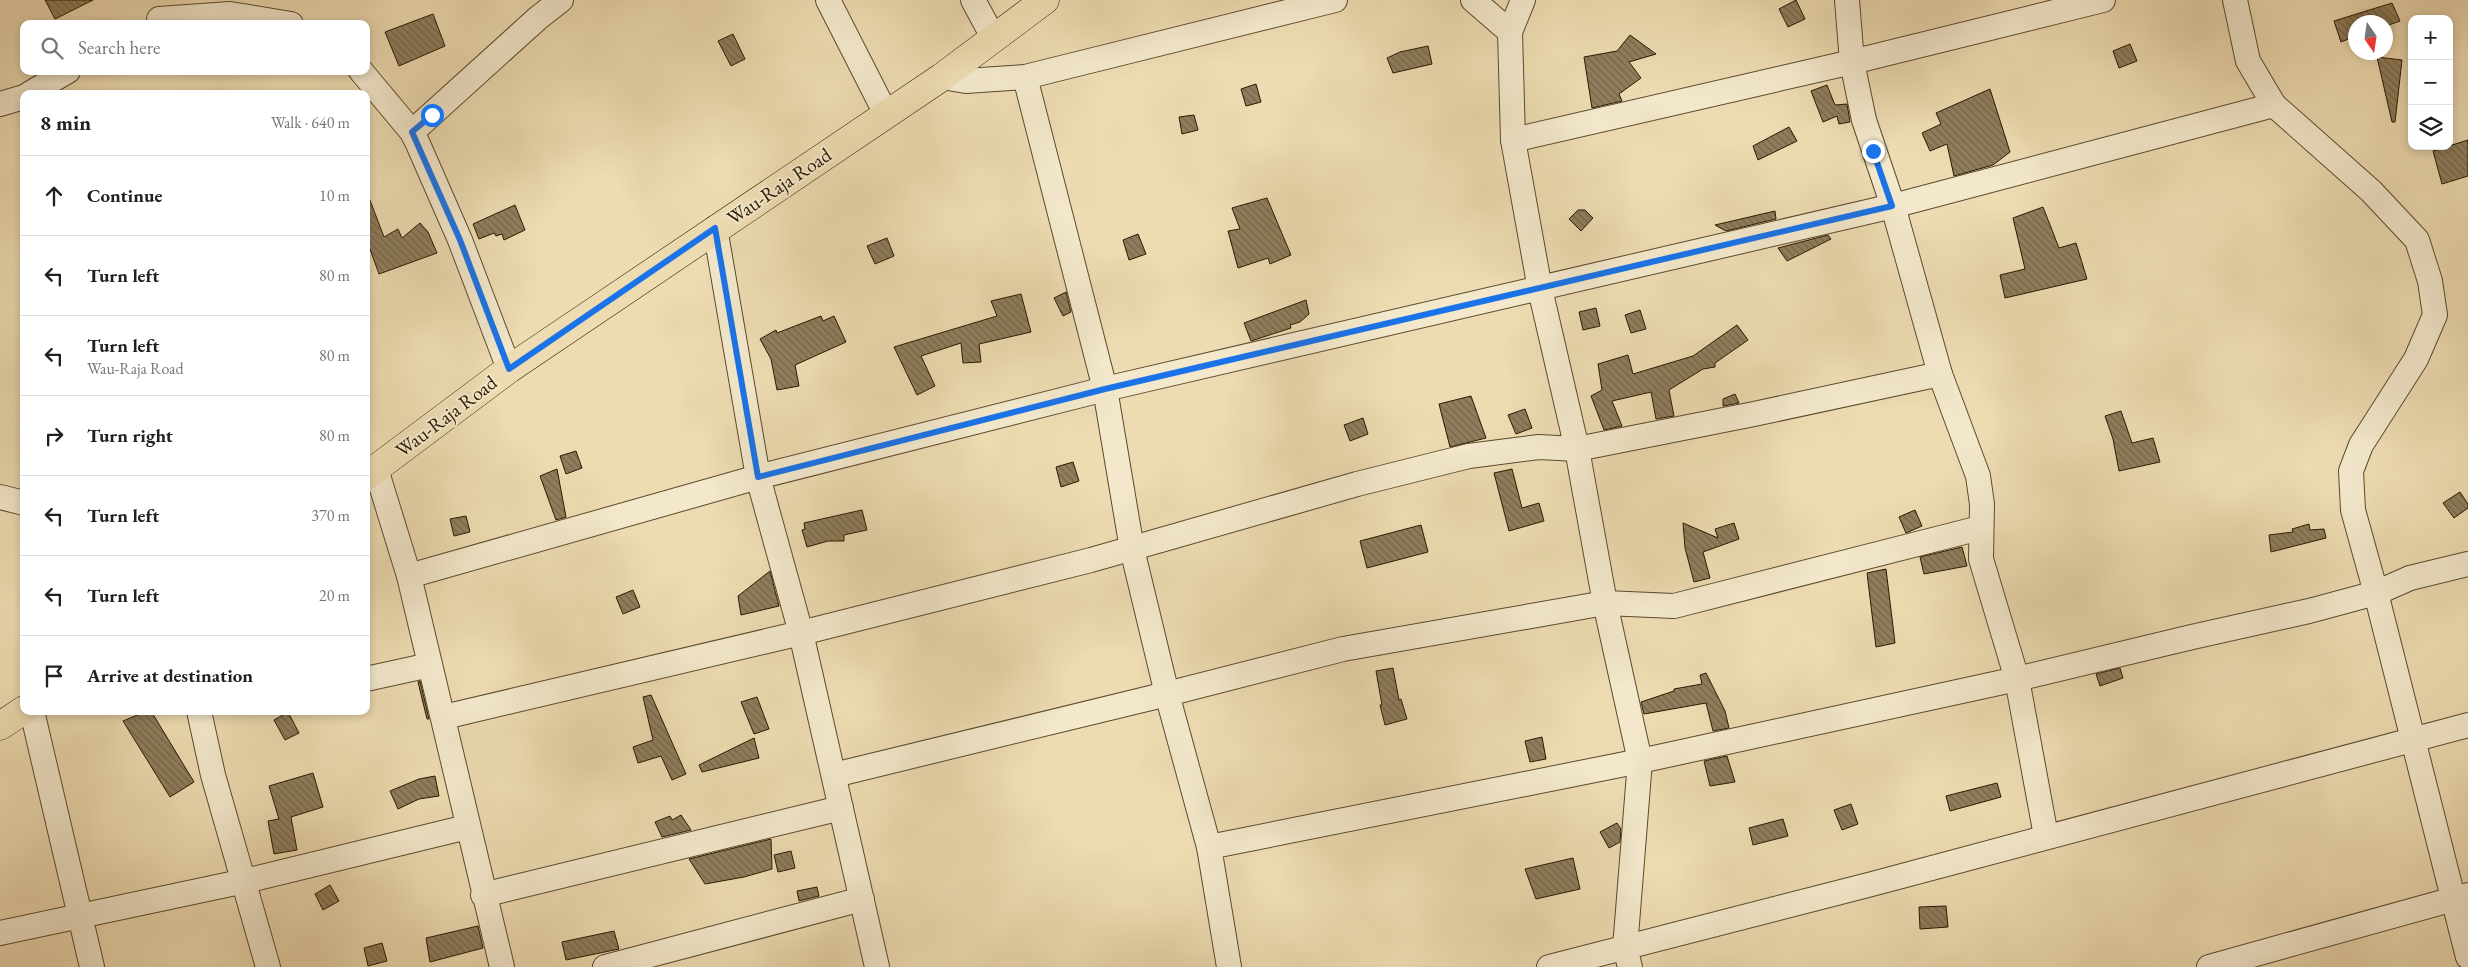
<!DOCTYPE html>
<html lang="en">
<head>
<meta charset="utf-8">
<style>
	body { margin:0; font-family:"EB Garamond",serif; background:#f2f2f2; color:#202124 }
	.controls { position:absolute; right:15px; top:15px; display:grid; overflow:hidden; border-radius:10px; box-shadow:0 2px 8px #0003 }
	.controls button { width:45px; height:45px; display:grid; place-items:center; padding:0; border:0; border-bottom:1px solid #e0e0e0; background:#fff; color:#202124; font:25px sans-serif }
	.compass { position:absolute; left:2348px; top:15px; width:45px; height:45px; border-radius:50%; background:#fff; box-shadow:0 2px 8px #0003; rotate:167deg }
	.stop { position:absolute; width:15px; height:15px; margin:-11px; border:4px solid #1a73e8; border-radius:50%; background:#fff }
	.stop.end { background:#1a73e8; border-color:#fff; box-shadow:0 1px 5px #0008 }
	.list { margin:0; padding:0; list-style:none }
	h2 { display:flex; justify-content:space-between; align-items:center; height:65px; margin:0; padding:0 20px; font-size:21px }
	h2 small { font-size:16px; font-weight:400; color:#757577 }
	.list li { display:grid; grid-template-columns:32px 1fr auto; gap:15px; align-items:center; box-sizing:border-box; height:80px; padding:0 20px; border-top:1px solid #e0e0e0 }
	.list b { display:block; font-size:19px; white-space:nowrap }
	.list p { margin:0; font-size:16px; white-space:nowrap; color:#757577 }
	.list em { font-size:16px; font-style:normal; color:#757577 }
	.icon { flex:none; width:28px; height:28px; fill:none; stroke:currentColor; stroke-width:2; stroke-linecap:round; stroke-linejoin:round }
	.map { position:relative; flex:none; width:2468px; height:967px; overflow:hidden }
	.search { position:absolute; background:#fff; box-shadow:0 2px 8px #0003; left:20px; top:20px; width:350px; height:55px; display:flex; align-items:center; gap:12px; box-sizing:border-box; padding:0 18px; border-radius:10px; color:#757577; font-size:19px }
	.panel { position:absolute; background:#fff; box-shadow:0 2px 8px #0003; left:20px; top:90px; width:350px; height:625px; border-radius:10px }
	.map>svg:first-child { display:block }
</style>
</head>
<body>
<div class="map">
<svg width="2468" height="967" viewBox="0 0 2468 967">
	<defs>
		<pattern id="building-back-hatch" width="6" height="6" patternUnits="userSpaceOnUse" patternTransform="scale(1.25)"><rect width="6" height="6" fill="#8f7e5d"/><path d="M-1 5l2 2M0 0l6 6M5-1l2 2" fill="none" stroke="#75664a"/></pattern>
	</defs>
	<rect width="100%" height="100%" fill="#eddbb1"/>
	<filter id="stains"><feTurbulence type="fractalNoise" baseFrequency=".004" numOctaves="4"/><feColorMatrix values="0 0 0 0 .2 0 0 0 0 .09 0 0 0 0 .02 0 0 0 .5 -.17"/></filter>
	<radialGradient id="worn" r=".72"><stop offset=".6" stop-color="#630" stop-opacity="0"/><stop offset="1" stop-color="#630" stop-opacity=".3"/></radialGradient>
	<!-- building -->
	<g fill="url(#building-back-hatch)" stroke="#291901">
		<polygon points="45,0 93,0 55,19"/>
		<polygon points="1796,0 1805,19 1788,27 1779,9"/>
		<polygon points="2392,3 2400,21 2386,26 2386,22 2356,22 2356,36 2341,42 2334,21"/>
		<polygon points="433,14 445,46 399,66 385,32"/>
		<polygon points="733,34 745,59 731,66 718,41"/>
		<polygon points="1630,35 1656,54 1629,62 1641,78 1619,94 1622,101 1592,108 1584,57 1617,51"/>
		<polygon points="2130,44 2137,61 2119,68 2113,51"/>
		<polygon points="1428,46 1432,64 1393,73 1387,58 1400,52"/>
		<polygon points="2377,57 2402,60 2395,122 2392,122"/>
		<polygon points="1256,84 1261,102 1246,106 1241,89"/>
		<polygon points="1827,85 1835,105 1847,104 1850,122 1839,124 1837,116 1823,122 1811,91"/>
		<polygon points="1990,89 2010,152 1993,165 1954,176 1947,144 1930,151 1922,133 1941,124 1936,113"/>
		<polygon points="1194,115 1198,130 1182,134 1179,117"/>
		<polygon points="1789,127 1797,141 1758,160 1753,146"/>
		<polygon points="2468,140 2468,176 2442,184 2433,151"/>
		<polygon points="366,195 368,195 384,237 398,229 402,238 420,223 428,232 437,253 379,274 366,238"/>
		<polygon points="1267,198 1291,255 1270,264 1268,258 1238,268 1228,231 1240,229 1232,208"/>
		<polygon points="515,205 525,230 504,240 502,234 496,236 494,233 479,239 473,224"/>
		<polygon points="2043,207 2059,248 2076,243 2087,279 2005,298 2000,275 2025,269 2013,218"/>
		<polygon points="1578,210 1585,210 1593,218 1581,231 1569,219"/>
		<polygon points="1775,211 1776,219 1726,231 1715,225"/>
		<polygon points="1138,234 1146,254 1129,260 1123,240"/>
		<polygon points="1828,235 1831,239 1787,261 1778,248"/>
		<polygon points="887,238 894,256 875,264 867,246"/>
		<polygon points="1066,292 1071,312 1063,316 1054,298"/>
		<polygon points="1021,294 1031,332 979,344 981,362 963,363 961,343 921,356 935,386 917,395 894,347 997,316 991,301"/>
		<polygon points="1306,300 1309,314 1300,322 1290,325 1291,328 1251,341 1244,323"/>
		<polygon points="1596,308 1600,326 1583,330 1579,312"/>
		<polygon points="1640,310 1646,329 1631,333 1625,315"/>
		<polygon points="821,316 823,321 834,316 846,342 795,365 799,386 777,390 771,359 760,339 776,330 777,333"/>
		<polygon points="1737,325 1748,340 1715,363 1715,367 1703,369 1669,390 1674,416 1656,419 1651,392 1612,401 1622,426 1604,430 1591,396 1602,390 1598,364 1628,355 1633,374 1693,356"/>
		<polygon points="1735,394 1739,403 1723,406 1723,399"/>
		<polygon points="1471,396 1486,438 1450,447 1439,404"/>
		<polygon points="1525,409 1532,428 1516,434 1508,415"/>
		<polygon points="2121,411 2132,443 2153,438 2160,462 2119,471 2113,439 2105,416"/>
		<polygon points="1363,418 1368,434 1350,441 1344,425"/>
		<polygon points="576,451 582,468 566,474 560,456"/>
		<polygon points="1073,462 1079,481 1061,487 1056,467"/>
		<polygon points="557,469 566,517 556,520 540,476"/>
		<polygon points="1512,469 1522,508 1539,503 1544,521 1509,531 1494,473"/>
		<polygon points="2460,492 2468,504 2468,508 2454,518 2443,503"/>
		<polygon points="862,510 867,530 844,535 844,541 828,541 807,547 802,530 805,529 804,523"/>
		<polygon points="1915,510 1922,526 1906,533 1899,517"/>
		<polygon points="466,516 470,532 454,536 450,519"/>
		<polygon points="1683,523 1718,538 1715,529 1734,523 1739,539 1703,552 1710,578 1694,582 1685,548"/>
		<polygon points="2309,524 2310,530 2324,529 2326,538 2271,552 2269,535 2293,532 2292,529"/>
		<polygon points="1421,525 1428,552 1367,568 1360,541"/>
		<polygon points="1962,547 1967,566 1924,574 1920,557"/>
		<polygon points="1886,569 1895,643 1876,647 1867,573"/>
		<polygon points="770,571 779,606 741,615 738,596"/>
		<polygon points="633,590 640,607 623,614 616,597"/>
		<polygon points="1393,668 1399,700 1401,699 1407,719 1385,725 1380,705 1382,705 1376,671"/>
		<polygon points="2120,668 2123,678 2100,686 2096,674"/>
		<polygon points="1706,673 1725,711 1729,728 1713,731 1706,703 1644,714 1641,702 1674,691 1674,689 1702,684 1700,675"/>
		<polygon points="420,681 429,719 427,719 418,682"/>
		<polygon points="651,695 686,774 672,780 661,756 638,763 633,747 653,740 643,697"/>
		<polygon points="757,697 769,729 754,734 741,702"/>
		<polygon points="147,711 151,711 194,782 170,797 123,721"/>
		<polygon points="288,712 299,733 285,740 274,720"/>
		<polygon points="1542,737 1546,759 1530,762 1525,741"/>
		<polygon points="754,738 759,758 702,772 699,765"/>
		<polygon points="1727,756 1735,782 1710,786 1704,761"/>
		<polygon points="313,773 323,807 291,817 297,850 274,854 268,821 279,819 269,786"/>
		<polygon points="435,776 439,796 419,799 398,809 390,791 419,779"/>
		<polygon points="1997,783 2001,797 1950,811 1946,796"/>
		<polygon points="1851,804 1858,824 1842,830 1834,810"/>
		<polygon points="681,815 691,830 662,837 655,822 670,816 672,820"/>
		<polygon points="1783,819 1788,836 1753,845 1749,828"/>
		<polygon points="1617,823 1621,829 1620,842 1609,848 1600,832"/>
		<polygon points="771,839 772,869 744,877 705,884 689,859"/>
		<polygon points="791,851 795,868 778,872 774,855"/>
		<polygon points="1573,858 1580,889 1536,899 1525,869"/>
		<polygon points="330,885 339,901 323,910 315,894"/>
		<polygon points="817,887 819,896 799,901 797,891"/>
		<polygon points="1946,906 1948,927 1920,929 1919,907"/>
		<polygon points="478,926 483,948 430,962 426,938"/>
		<polygon points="614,931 619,949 566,960 562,942"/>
		<polygon points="382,943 387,961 368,966 364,948"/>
	</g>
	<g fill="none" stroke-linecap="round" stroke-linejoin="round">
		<!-- minor casing -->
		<g stroke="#5a4a2d" stroke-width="26">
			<g id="minor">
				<polyline points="828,0 886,114"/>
				<polyline points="973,0 993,37"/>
				<polyline points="1473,0 1510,32"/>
				<polyline points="1523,0 1510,32 1513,140 1540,289 1577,449 1605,603 1640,761 1625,948 1630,967"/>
				<polyline points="1847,0 1852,62 1864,120 1893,206 1940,374 1978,476 1982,504 1981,559 2017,679 2046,836"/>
				<polyline points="2235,0 2248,61 2274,105 2371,191 2417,240 2430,281 2435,315 2416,359 2361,445 2351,471 2353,510 2376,593 2468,957"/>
				<polyline points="159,19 230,14 291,24"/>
				<polyline points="361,71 412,132 418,144 460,240 509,369"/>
				<polyline points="942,77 966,81 1025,77 1335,0"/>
				<polyline points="1025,77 1105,389 1132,549 1167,694 1209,847 1229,967"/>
				<polyline points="29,94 68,71"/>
				<polyline points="0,104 24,97"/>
				<polyline points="412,132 538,18 561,0"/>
				<polyline points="1513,140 1852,62 2103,0"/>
				<polyline points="715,228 758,477 801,633 877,967"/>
				<polyline points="376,469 409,576 502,967"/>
				<polyline points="0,497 24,503"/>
				<polyline points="409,576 758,477 1105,389 1893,206 2274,105"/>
				<polyline points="366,679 430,665"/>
				<polyline points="32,711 92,967"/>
				<polyline points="199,711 213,775 268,967"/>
				<polyline points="444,717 801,633 1091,560 1357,484 1469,456 1539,447 1577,449 1754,414 1940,374"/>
				<polyline points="834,775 1167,694 1343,649 1605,603 1674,606 1980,528"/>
				<polyline points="1209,847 1640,761 2017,679 2192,637 2309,611 2376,593 2410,578 2468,564"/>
				<polyline points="483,895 841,808"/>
				<polyline points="0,933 245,881 467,827"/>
				<polyline points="605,967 862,899"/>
				<polyline points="1549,967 1872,884 2468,725"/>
				<polyline points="2209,967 2468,895"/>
			</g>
		</g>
		<!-- primary casing -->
		<g stroke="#291901" stroke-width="29">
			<g id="primary">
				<polyline points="366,476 509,369 942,77 1045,0"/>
				<polyline points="0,726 24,710"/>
			</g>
		</g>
		<!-- minor -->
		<use href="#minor" stroke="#f3e8cc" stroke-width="24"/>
		<!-- primary -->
		<use href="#primary" stroke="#eddbb1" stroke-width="28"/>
	</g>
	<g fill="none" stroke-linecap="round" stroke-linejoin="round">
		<!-- route -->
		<polyline stroke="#1a73e8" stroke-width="6" points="432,115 412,132 460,240 509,369 715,228 758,477 1105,389 1892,206 1873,151"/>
	</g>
	<g text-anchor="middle" stroke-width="4" stroke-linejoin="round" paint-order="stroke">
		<!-- street labels -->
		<g font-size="20" fill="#291901" stroke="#f3e8cc">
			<text transform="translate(779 186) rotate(-34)" y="7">Wau-Raja Road</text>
			<text transform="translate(446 416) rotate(-37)" y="7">Wau-Raja Road</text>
		</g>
	</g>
	<rect width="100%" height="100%" filter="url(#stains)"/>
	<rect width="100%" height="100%" fill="url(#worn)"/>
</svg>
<div class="controls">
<button>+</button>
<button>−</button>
<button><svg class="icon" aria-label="layers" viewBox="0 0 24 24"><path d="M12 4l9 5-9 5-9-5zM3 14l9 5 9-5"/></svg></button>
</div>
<svg class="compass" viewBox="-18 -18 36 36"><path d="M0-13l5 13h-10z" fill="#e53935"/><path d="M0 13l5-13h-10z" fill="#757577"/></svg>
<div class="stop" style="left:432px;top:115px"></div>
<div class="stop end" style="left:1873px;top:151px"></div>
<div class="search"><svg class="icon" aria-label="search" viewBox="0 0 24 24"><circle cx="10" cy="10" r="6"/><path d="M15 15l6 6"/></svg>Search here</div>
<section class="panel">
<h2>8 min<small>Walk · 640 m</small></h2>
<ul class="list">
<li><svg class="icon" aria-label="ahead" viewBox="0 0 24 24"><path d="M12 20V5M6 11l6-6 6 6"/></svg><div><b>Continue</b></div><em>10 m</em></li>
<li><svg class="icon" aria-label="left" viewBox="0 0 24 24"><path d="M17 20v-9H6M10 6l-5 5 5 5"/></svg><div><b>Turn left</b></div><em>80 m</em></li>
<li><svg class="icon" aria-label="left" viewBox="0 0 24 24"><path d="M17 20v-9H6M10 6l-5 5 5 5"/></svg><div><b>Turn left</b><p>Wau-Raja Road</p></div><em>80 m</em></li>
<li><svg class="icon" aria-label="right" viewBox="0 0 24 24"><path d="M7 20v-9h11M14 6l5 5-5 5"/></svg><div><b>Turn right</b></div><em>80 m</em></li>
<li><svg class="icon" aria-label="left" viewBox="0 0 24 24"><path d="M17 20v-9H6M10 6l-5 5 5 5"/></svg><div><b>Turn left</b></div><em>370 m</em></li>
<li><svg class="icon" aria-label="left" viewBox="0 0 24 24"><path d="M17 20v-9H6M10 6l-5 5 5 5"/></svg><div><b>Turn left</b></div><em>20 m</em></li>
<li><svg class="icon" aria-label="arrive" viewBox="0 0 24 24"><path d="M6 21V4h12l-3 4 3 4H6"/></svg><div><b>Arrive at destination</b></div></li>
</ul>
</section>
</div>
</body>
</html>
